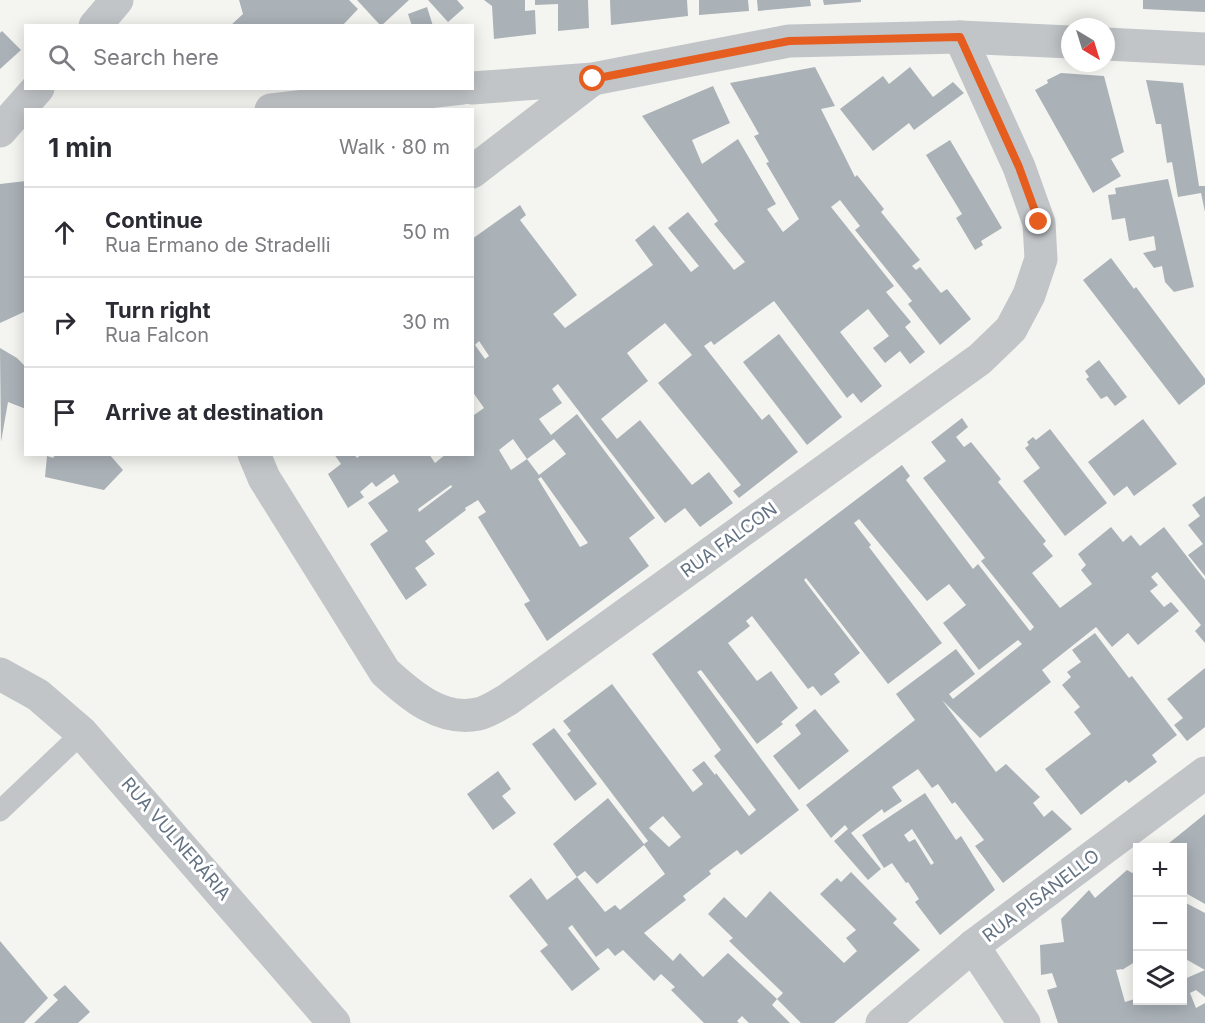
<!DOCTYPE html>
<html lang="en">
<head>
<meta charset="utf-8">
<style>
	body { margin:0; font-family:Inter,sans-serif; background:#f2f2f3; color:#2b2b33 }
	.controls { position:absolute; right:18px; bottom:18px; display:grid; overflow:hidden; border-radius:0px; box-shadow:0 3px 15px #0003 }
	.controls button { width:54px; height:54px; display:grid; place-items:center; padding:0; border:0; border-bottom:2px solid #e1e1e2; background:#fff; color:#2b2b33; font:30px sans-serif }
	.compass { position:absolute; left:1061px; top:18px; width:54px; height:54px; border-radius:50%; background:#fff; box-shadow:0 3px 15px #0003; rotate:142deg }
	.stop { position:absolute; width:18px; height:18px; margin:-14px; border:4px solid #e55d1f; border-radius:50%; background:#fff }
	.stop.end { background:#e55d1f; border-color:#fff; box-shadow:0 2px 6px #0008 }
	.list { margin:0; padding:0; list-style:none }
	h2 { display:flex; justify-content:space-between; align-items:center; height:78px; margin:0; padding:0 24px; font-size:26px }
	h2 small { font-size:20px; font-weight:400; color:#7c7c81 }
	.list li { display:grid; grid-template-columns:39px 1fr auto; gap:18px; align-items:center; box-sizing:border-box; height:90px; padding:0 24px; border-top:2px solid #e1e1e2 }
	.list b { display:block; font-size:22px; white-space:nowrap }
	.list p { margin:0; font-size:20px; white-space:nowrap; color:#7c7c81 }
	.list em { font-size:20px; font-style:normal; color:#7c7c81 }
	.icon { flex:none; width:33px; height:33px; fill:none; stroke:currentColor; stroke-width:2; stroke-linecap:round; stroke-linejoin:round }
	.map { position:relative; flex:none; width:1205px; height:1023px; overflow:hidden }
	.search { position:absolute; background:#fff; box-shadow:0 3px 15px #0003; left:24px; top:24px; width:450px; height:66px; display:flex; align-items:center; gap:15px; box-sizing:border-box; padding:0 21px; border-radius:0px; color:#7c7c81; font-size:22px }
	.panel { position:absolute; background:#fff; box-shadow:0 3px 15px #0003; left:24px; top:108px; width:450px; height:348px; border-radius:0px }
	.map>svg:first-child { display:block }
</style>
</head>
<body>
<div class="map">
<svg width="1205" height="1023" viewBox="0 0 1205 1023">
	<rect width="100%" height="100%" fill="#f4f5f0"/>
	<!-- building -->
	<g fill="#aab1b7" fill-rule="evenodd">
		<polygon points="239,0 349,0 358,9 342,26 230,26 243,14"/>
		<polygon points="357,0 409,0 381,26"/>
		<polygon points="428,0 457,0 464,8 448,22"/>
		<polygon points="484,0 525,0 525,11 535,10 536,34 494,39 492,6"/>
		<polygon points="535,0 588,0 589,28 558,31 558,4 535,5"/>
		<polygon points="610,0 687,0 688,16 611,25"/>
		<polygon points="699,0 748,0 749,11 699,15"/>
		<polygon points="757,0 810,0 811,6 758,11"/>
		<polygon points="823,0 861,0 861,2 824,5"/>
		<polygon points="1143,0 1205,0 1205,12 1143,9"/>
		<polygon points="427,7 433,26 412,26 408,14"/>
		<polygon points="2,31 21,50 0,69 0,33"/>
		<path d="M815 67 835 106 821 109 855 177 857 175 884 209 881 212 920 260 912 266 916 270 920 267 941 293 947 289 971 319 940 345 908 304 912 301 855 230 860 226 840 200 831 207 894 286 886 292 911 322 905 327 925 352 910 364 900 351 885 363 873 348 889 336 868 309 840 332 882 386 861 403 853 393 847 398 774 301 714 345 711 341 704 346 762 420 769 414 798 452 739 498 733 491 741 485 658 383 692 355 665 323 627 353 648 381 601 419 617 439 640 420 692 485 709 472 733 503 700 527 685 508 665 523 558 384 552 389 562 403 539 419 551 435 577 414 655 518 629 538 649 566 547 641 524 604 530 601 478 517 486 512 478 500 465 508 466 510 425 541 435 554 415 568 427 585 406 600 370 544 388 531 368 503 399 482 394 474 376 487 372 482 360 492 364 497 348 508 328 474 341 464 334 454H354L357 458 362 454H429L435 463 446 454H472V413L474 415 484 408 472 391V239L520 205 526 215 520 220 577 295 553 314 565 328 653 265 635 240 654 225 691 272 699 266 668 228 688 212 734 270 745 262 714 224 718 221 642 116 713 86 730 123 692 140 702 164 738 139 776 204 767 209 783 232 799 219 766 163 769 162 754 136 759 134 730 83ZM479 341 489 356 485 359 475 345ZM513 439 527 459 511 470 499 450ZM554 439 566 454 539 475 527 459ZM541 477 588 543 580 547 538 479ZM451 485 452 487 419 512 418 509Z"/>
		<polygon points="910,67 933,97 953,82 964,93 914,130 909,123 873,151 840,109 883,76 889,84"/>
		<polygon points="1061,73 1104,76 1124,152 1111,159 1121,176 1093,193 1035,90 1048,83 1047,80"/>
		<polygon points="1146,80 1183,83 1199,186 1205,186 1205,212 1201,193 1178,197 1172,162 1167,163 1161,124 1156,124"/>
		<polygon points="950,140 1002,228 981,241 983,245 975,250 956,218 962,214 926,155"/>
		<polygon points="1168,179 1194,287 1174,292 1165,282 1162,266 1154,268 1143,253 1156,250 1154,236 1129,241 1125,218 1112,220 1108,195 1116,194 1115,188"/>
		<polygon points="26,181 26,311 0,323 0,184"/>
		<polygon points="1111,258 1134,289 1136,287 1205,379 1205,384 1179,405 1083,280"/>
		<polygon points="779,334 842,417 807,445 743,362"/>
		<polygon points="0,348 17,358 26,367 26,409 8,402 1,442"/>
		<polygon points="1099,360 1127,397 1115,406 1107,396 1101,399 1086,379 1089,377 1085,371"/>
		<path d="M962 418 968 427 956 437 964 447 971 442 1001 479 998 482 1046 541 1043 544 1053 556 1032 573 1060 608 1092 584 1081 570 1086 565 1078 554 1111 527 1123 542 1131 535 1140 546 1164 527 1205 580V643L1195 631 1201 625 1157 572 1151 577 1158 585 1150 591 1164 607 1171 602 1179 611 1138 645 1128 633 1112 647 1096 627 1042 670 1051 682 980 738 942 700 996 772 1006 764 1040 797 1033 803 1044 817 1052 810 1072 829 1003 883 975 846 984 840 955 802 952 804 938 784 932 788 918 769 892 787 902 801 884 813 882 809 851 833 881 869 868 880 834 841 848 829 845 825 831 838 806 805 915 720 896 694 956 649 975 674 949 694 953 699 1022 644 1018 640 979 670 943 623 966 605 949 584 927 601 859 519 854 523 871 545 869 547 942 643 888 684 806 578 804 580 860 653 834 674 840 682 821 696 813 686 808 689 752 616 746 621 750 626 728 643 757 681 771 671 798 708 781 722 783 724 757 744 701 670 697 672 799 810 741 855 737 850 709 871 711 874 683 896 686 900 644 933 673 961 680 953 703 977 728 953 777 999 772 1005 790 1023H749L742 1016 737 1021 739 1023H704L671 990 675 987 661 974 654 981 623 950 615 956 608 948 596 957 572 925 568 928 600 969 572 991 540 951 548 945 509 896 531 878 547 900 577 877 605 912 615 905 620 910 665 874 644 845 597 884 585 871 577 877 553 844 608 798 644 844 648 841 567 734 571 731 563 721 612 684 693 792 703 784 692 770 704 761 715 775 716 773 749 816 756 810 714 756 721 750 652 654 902 465 910 476 906 480 973 569 978 564 1030 631 1034 627 981 561 985 558 923 478 946 461 931 442ZM663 816 681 837 669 847 649 828Z"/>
		<polygon points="1143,419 1177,464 1134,496 1127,486 1114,496 1088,462"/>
		<polygon points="1050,429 1107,503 1065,536 1023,481 1040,468 1025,448 1029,445 1027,442 1033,437 1036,440"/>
		<polygon points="56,454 109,454 123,470 104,490 45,477 47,456 53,458"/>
		<polygon points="1205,496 1205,576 1188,555 1203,544 1188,525 1200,516 1192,505"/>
		<polygon points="1095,633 1129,678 1132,676 1177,735 1152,755 1157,762 1129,783 1126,780 1081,815 1045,769 1091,734 1074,712 1080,707 1062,685 1071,677 1067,672 1081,662 1072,650"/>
		<polygon points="1205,668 1205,727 1187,741 1174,725 1183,718 1167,699"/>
		<polygon points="815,709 849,751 799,790 773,756 801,734 795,725"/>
		<polygon points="554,728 597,784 575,801 532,744"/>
		<polygon points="498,771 511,789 502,796 516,813 493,830 467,794"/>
		<path d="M925 793 956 840 961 836 995 890 940 935 915 902 919 899 908 882 906 883 892 863 884 868 862 835ZM912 829 934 863 931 865 915 839 909 842 904 835Z"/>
		<polygon points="1205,814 1205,904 1182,891 1182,848 1163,848"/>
		<polygon points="1127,870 1138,876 1138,960 1122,970 1122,969 1116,970 1125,1002 1138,998 1138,1000 1182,1000 1182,980 1205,970 1182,957 1182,901 1205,913 1205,997 1196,990 1190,993 1196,1008 1205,1003 1205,1023 1058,1023 1047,990 1057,987 1052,973 1041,975 1040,945 1064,942 1061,919 1089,890 1095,898"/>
		<polygon points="851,872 897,919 893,923 920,950 834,1023 801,1023 777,999 783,993 729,941 733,938 708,914 724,897 746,918 770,891 844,963 857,951 846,938 856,930 820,894 837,878 841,882"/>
		<polygon points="0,941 48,998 24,1023 0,1023"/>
		<polygon points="65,985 90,1012 78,1023 34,1023 58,1000 53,995"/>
	</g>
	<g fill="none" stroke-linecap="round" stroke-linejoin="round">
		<!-- service -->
		<polyline stroke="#c1c5c8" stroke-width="21" points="0,811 82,733"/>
		<!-- minor -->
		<g stroke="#c1c5c8" stroke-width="33">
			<polyline points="95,26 117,0"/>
			<polyline points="1106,44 1205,49"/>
			<polyline points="472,88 593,79 789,41 960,37 1070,42"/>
			<polyline points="271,110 462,88"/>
			<polyline points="0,131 38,88"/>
			<polyline points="472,172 593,79"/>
			<path d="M254 454 264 478 385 672C410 695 441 722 478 714 488 712 498 705 507 700L980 359 1011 329 1029 295 1041 259 1039 223 1019 167 960 37"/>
			<polyline points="0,674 38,695 82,733 334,1023"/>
			<polyline points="973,946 1024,1023"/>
			<polyline points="882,1023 973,946 1205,773"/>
		</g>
	</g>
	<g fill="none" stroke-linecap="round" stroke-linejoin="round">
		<!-- route -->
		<polyline stroke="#e55d1f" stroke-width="8" points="593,79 789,41 960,37 1019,167 1039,222"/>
	</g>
	<g text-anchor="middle" stroke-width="6" stroke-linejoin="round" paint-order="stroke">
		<!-- street labels -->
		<g font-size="18" fill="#637282" stroke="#fff">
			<text transform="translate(729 540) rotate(-36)" y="6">RUA FALCON</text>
			<text transform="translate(176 839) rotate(49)" y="6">RUA VULNERÁRIA</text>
			<text transform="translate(1041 896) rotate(-37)" y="6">RUA PISANELLO</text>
		</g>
	</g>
</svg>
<div class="controls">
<button>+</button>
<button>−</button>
<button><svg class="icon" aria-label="layers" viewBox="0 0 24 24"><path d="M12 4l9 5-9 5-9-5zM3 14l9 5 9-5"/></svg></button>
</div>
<svg class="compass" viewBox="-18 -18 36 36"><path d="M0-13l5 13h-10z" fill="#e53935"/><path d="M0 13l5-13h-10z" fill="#7c7c81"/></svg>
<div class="stop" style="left:593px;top:79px"></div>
<div class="stop end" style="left:1039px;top:222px"></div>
<div class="search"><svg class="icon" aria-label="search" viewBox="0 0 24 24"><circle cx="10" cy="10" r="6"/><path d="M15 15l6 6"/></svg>Search here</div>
<section class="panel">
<h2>1 min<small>Walk · 80 m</small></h2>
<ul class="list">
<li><svg class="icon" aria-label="ahead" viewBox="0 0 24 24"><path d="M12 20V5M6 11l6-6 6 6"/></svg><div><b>Continue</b><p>Rua Ermano de Stradelli</p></div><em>50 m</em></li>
<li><svg class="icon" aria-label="right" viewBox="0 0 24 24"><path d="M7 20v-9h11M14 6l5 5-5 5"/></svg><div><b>Turn right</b><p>Rua Falcon</p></div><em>30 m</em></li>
<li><svg class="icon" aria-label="arrive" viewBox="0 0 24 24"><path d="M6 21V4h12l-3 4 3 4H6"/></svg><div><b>Arrive at destination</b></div></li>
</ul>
</section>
</div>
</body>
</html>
